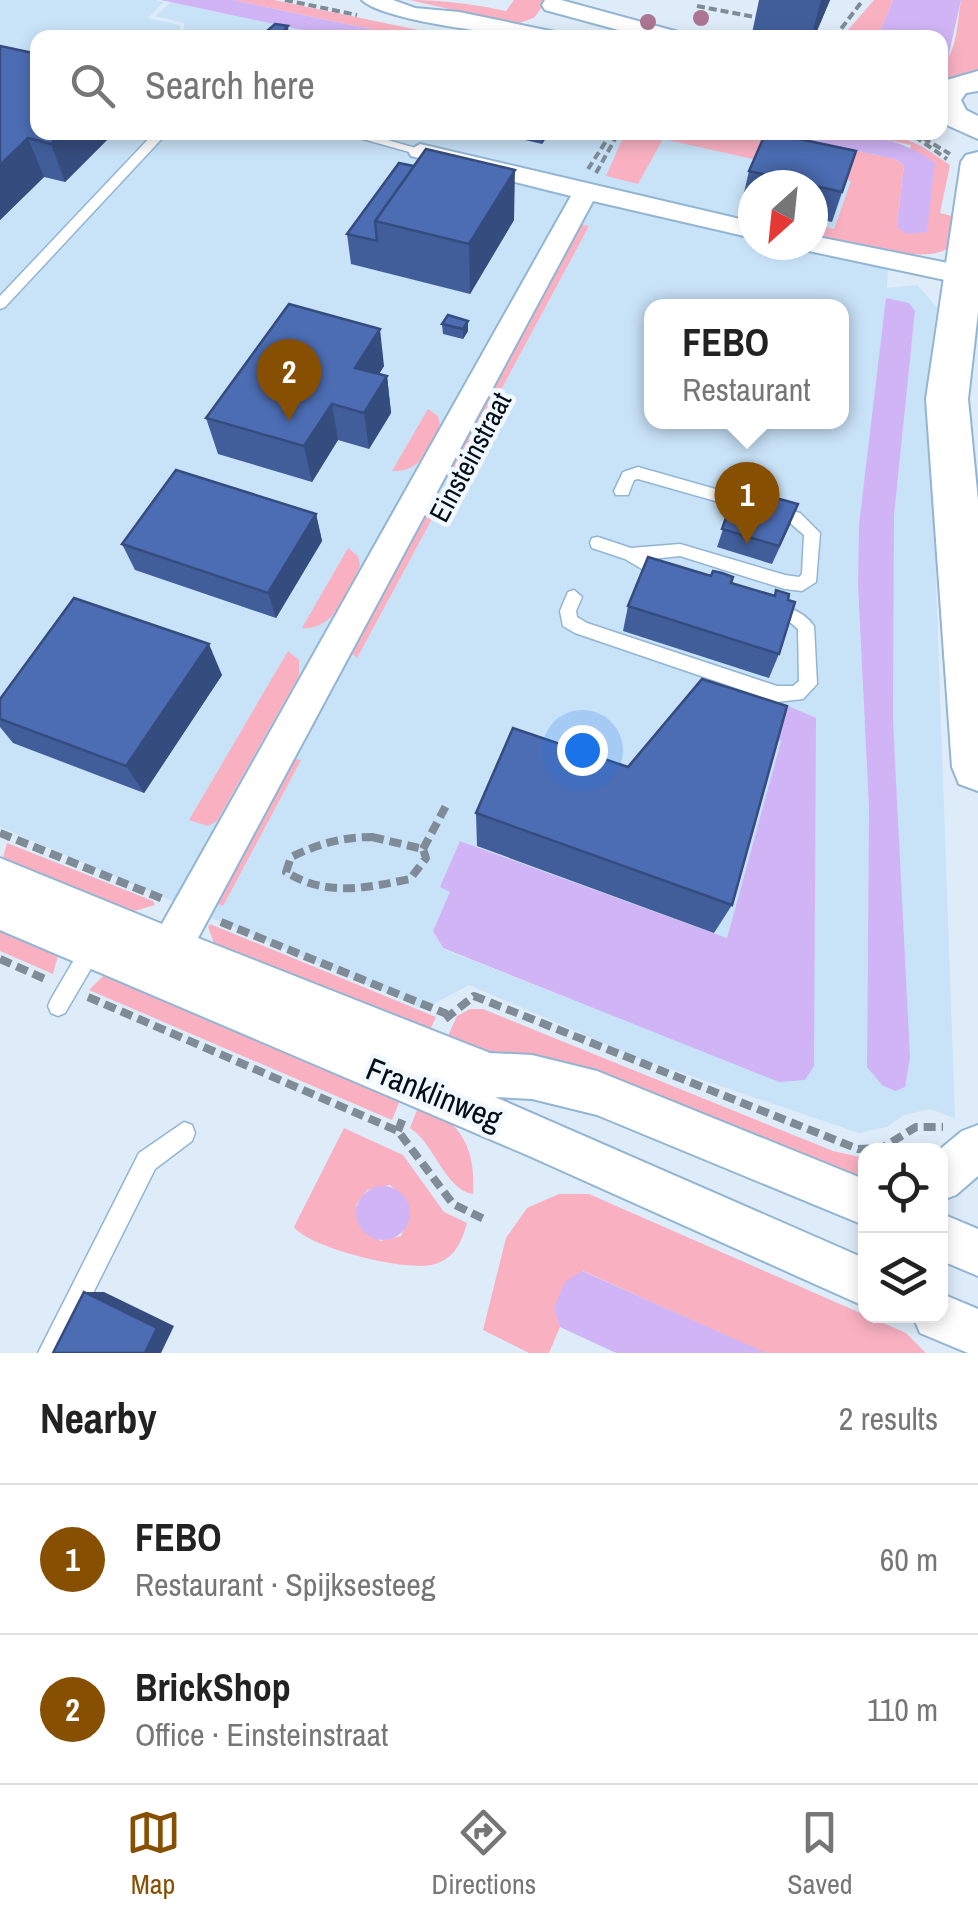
<!DOCTYPE html>
<html lang="en">
<head>
<meta charset="utf-8">
<style>
	body { margin:0; font-family:"Archivo Narrow",sans-serif; background:#f6f6f6; color:#222 }
	.controls { position:absolute; right:30px; bottom:30px; display:grid; overflow:hidden; border-radius:20px; box-shadow:0 5px 15px #0003 }
	.controls button { width:90px; height:90px; display:grid; place-items:center; padding:0; border:0; border-bottom:2px solid #e0e0e0; background:#fff; color:#222; font:50px sans-serif }
	.compass { position:absolute; left:738px; top:170px; width:90px; height:90px; border-radius:50%; background:#fff; box-shadow:0 5px 15px #0003; rotate:207deg }
	.you { position:absolute; left:582px; top:750px; width:35px; height:35px; margin:-25px; border:8px solid #fff; border-radius:50%; background:#1a73e8; box-shadow:0 0 0 15px #1a73e833 }
	.badge { display:grid; place-items:center; width:65px; height:65px; border-radius:50%; background:#874f02; color:#fff; font-size:32px; font-weight:700 }
	.pin { position:absolute; translate:-50% -82px; filter:drop-shadow(0 2px 5px #0008) }
	.pin::after { content:''; position:absolute; top:52px; width:35px; height:30px; background:inherit; clip-path:polygon(0 0,100% 0,50% 100%) }
	.popup { position:absolute; left:644px; top:299px; width:205px; height:130px; box-sizing:border-box; display:grid; place-content:center; border-radius:20px; background:#fff; filter:drop-shadow(0 2px 8px #0005); font-size:32px; white-space:nowrap; color:#767676 }
	.popup b { font-size:38px; color:#222 }
	.popup::after { content:''; position:absolute; left:50%; top:100%; margin-left:-20px; border:20px solid transparent; border-top-color:#fff }
	.list { margin:0; padding:0; list-style:none }
	h2 { display:flex; justify-content:space-between; align-items:center; height:130px; margin:0; padding:0 40px; font-size:42px }
	h2 small { font-size:32px; font-weight:400; color:#767676 }
	.list li { display:grid; grid-template-columns:65px 1fr auto; gap:30px; align-items:center; box-sizing:border-box; height:150px; padding:0 40px; border-top:2px solid #e0e0e0 }
	.list b { display:block; font-size:38px; white-space:nowrap }
	.list p { margin:0; font-size:32px; white-space:nowrap; color:#767676 }
	.list em { font-size:32px; font-style:normal; color:#767676 }
	.icon { flex:none; width:55px; height:55px; fill:none; stroke:currentColor; stroke-width:2; stroke-linecap:round; stroke-linejoin:round }
	.map { position:relative; flex:none; width:978px; height:1353px; overflow:hidden }
	.search { position:absolute; background:#fff; box-shadow:0 5px 15px #0003; left:30px; right:30px; top:30px; height:110px; display:flex; align-items:center; gap:25px; box-sizing:border-box; padding:0 35px; border-radius:20px; color:#767676; font-size:38px }
	.sheet { height:430px; background:#fff }
	nav { display:flex; justify-content:space-around; align-items:center; box-sizing:border-box; height:140px; border-top:2px solid #e0e0e0; background:#fff; font-size:28px; color:#767676 }
	nav a { display:grid; justify-items:center; gap:5px }
	nav .on { color:#874f02 }
	.map>svg:first-child { display:block }
</style>
</head>
<body>
<div class="map">
<svg width="978" height="1353" viewBox="0 0 978 1353">
	<rect width="100%" height="100%" fill="#deecf9"/>
	<!-- built -->
	<g fill="#c8e2f8" fill-rule="evenodd">
		<path d="M0 0H154L163 2 148 18 180 25V37L38 38V132H774L895 159 887 288 917 285 937 307 932 346 936 583 955 1118 930 1109 904 1115 887 1127 859 1133 641 1059 469 985 424 1009 0 827ZM753 185H813V245H753ZM652 306H842V422H652ZM915 311 894 516 893 722 867 1066 869 808 858 585 859 525ZM779 703 816 718 779 1081 443 949 433 931 451 891 441 886 461 841 727 938 781 741Z"/>
		<polygon points="171,2 335,37 188,37 184,36 184,23 155,16"/>
	</g>
	<!-- green -->
	<g fill="#f9b1c2" fill-rule="evenodd">
		<polygon points="233,0 274,0 452,37 408,37"/>
		<path d="M409 0C445 0 472 4 506 11L514 0H547L534 18 516 24Z"/>
		<polygon points="874,0 893,0 878,37 841,38"/>
		<path d="M961 0H978V75L941 86 940 65C958 56 957 19 961 0Z"/>
		<path d="M625 133H774L895 159 904 165 897 227 911 145 853 133C898 133 914 139 950 165L940 213 952 216 959 229C957 234 956 240 953 244 934 269 841 242 813 236V225L834 229 851 181 663 139 638 184 606 176Z"/>
		<polygon points="582,225 589,226 454,477 444,474"/>
		<path d="M428 409 438 416 440 425C430 448 421 473 392 471Z"/>
		<polygon points="423,513 433,517 357,658 349,651"/>
		<path d="M348 548 358 556 360 566C349 592 334 631 302 628Z"/>
		<polygon points="288,651 299,660 299,676 217,821 208,826 189,820"/>
		<polygon points="295,759 301,760 223,906 213,902 288,762"/>
		<polygon points="7,843 153,901 155,905 128,913 2,861"/>
		<polygon points="0,923 60,948 53,974 0,951"/>
		<polygon points="210,924 436,1017 425,1041 216,948 208,927"/>
		<polygon points="110,969 403,1093 392,1120 89,990"/>
		<polygon points="470,1009 483,1009 833,1151 865,1158 865,1178 601,1073 556,1062 443,1047 457,1016"/>
		<path d="M419 1105C462 1120 476 1150 473 1194 445 1190 434 1143 410 1128Z"/>
		<path d="M344 1128 403 1155 444 1212 467 1223C462 1241 455 1258 435 1264 410 1273 309 1248 294 1227ZM390 1185 406 1199 410 1214 401 1236 380 1241 356 1205 367 1190Z"/>
		<polygon points="559,1194 589,1194 906,1333 926,1353 764,1353 583,1271 555,1309 560,1327 549,1353 529,1353 483,1330 506,1238 527,1208"/>
	</g>
	<!-- water -->
	<g fill="#d0b4f5">
		<polygon points="161,0 233,0 408,37 335,37"/>
		<polygon points="893,0 961,0 947,62 941,65 940,38 878,37"/>
		<path d="M774 133C830 132 888 128 935 163L927 232 907 234 897 227 904 165 895 159Z"/>
		<polygon points="886,298 909,303 915,311 894,516 893,722 910,1057 905,1087 895,1091 882,1085 867,1067 869,808 858,585 859,525"/>
		<polygon points="779,702 816,718 814,1066 805,1080 779,1082 443,948 433,931 450,892 440,887 460,841 727,938 781,741 770,736"/>
		<circle cx="383" cy="1213" r="27"/>
		<polygon points="582,1271 764,1352 764,1353 616,1353 560,1327 554,1308 565,1282"/>
	</g>
	<g fill="none" stroke-linecap="round" stroke-linejoin="round">
		<!-- service casing -->
		<g stroke="#92b5d3" stroke-width="3">
			<g id="service">
				<polygon points="155,132 168,132 5,307 0,309 0,296"/>
				<polygon points="338,132 360,132 426,151 420,155"/>
				<polygon points="638,467 800,513 820,533 816,582 802,591 785,589 680,556 652,559 670,570 672,575 664,582 625,559 592,548 590,543 592,538 598,537 631,548 680,544 785,575 799,577 802,574 804,535 789,522 638,479 634,480 628,495 616,495 614,491 623,472"/>
				<path d="M574 590 582 597 576 611 577 617 587 623 777 686H793L799 681 798 629 791 623 763 615 761 610 763 605C781 602 804 611 814 626L817 684 803 699 777 702 575 633 563 626 560 611 568 592Z"/>
				<polygon points="92,938 99,941 102,948 99,955 65,1013 58,1016 51,1013 48,1006 51,999 85,941"/>
				<polygon points="184,1122 192,1125 195,1133 192,1141 155,1169 63,1353 38,1353 139,1153"/>
			</g>
		</g>
		<!-- minor casing -->
		<g stroke="#92b5d3" stroke-width="4">
			<g id="minor">
				<path d="M362 0H393L415 8 459 12 560 33 563 38C526 38 386 23 362 0Z"/>
				<polygon points="545,0 561,0 682,33 685,38 648,38 545,10 542,5"/>
				<polygon points="420,144 753,222 753,238 593,201 198,938 490,1053 532,1055 597,1071 866,1180 866,1226 597,1115 532,1099 495,1097 866,1259 866,1307 527,1155 0,930 0,858 162,924 571,196 411,156 408,151"/>
				<polygon points="813,236 978,269 978,287 804,250 801,245 813,245"/>
				<polygon points="978,1125 978,1176 956,1195 940,1201 939,1150 962,1131"/>
				<polygon points="940,1213 978,1229 978,1276 940,1260"/>
				<polygon points="940,1293 978,1309 978,1353 968,1353 920,1333 913,1316 940,1316"/>
			</g>
		</g>
		<!-- secondary casing -->
		<g stroke="#92b5d3" stroke-width="4">
			<g id="secondary">
				<polygon points="978,71 978,91 966,93 961,100 966,110 978,116 978,139 940,122 940,82"/>
				<polygon points="978,152 978,312 968,399 978,501 978,791 959,784 952,767 926,399 961,162 966,155"/>
			</g>
		</g>
		<!-- path-far1 -->
		<g stroke="#7f8c97" stroke-width="4" stroke-dasharray="8 4" stroke-linecap="butt">
			<polyline points="285,0 357,15"/>
			<polyline points="697,6 760,18"/>
			<polyline points="834,38 863,0"/>
			<polyline points="891,132 917,138 947,159"/>
			<polyline points="913,132 950,154"/>
			<polyline points="588,169 612,132"/>
			<polyline points="596,173 619,132"/>
			<polyline points="763,248 789,255"/>
		</g>
		<!-- path -->
		<g stroke="#7f8c97" stroke-width="8" stroke-dasharray="12 6" stroke-linecap="butt">
			<polyline points="0,833 163,899"/>
			<path d="M372 837 423 849 426 858 410 879C366 888 326 897 286 872L291 857C318 844 342 837 372 837Z"/>
			<polyline points="423,849 448,802"/>
			<polyline points="221,922 447,1014"/>
			<polyline points="0,959 45,979"/>
			<polyline points="88,997 398,1131 453,1204 486,1220"/>
			<polyline points="445,1019 474,996 858,1149 882,1148 916,1127 943,1127"/>
			<polyline points="398,1131 403,1118"/>
		</g>
		<!-- service -->
		<use href="#service" fill="#fff" fill-rule="evenodd"/>
		<!-- minor -->
		<use href="#minor" fill="#fff" fill-rule="evenodd"/>
		<!-- secondary -->
		<use href="#secondary" fill="#fff" fill-rule="evenodd"/>
	</g>
	<!-- trees -->
	<g fill="#ac7593">
		<circle cx="701" cy="18" r="8"/>
		<circle cx="648" cy="22" r="8"/>
	</g>
	<!-- wall -->
	<g fill="#415e9b">
		<polygon points="759,0 830,0 814,38 751,38"/>
		<polygon points="0,46 115,132 65,182 44,177 0,220"/>
		<polygon points="491,132 550,132 542,144"/>
		<polygon points="856,151 832,222 813,218 813,185 753,185 753,204 742,201 749,171"/>
		<polygon points="399,163 514,220 470,294 351,264 347,234"/>
		<polygon points="468,321 468,331 463,339 443,334 442,324"/>
		<polygon points="384,366 379,374 387,376 391,413 369,449 338,440 312,482 218,454 206,418"/>
		<polygon points="737,487 791,523 772,564 717,547"/>
		<polygon points="316,514 322,541 276,618 135,570 122,544"/>
		<polygon points="711,576 731,583 779,654 769,678 623,631 628,606"/>
		<polygon points="222,675 144,793 13,743 0,727 0,699"/>
		<polygon points="476,813 732,905 714,933 477,846"/>
	</g>
	<!-- shaded-wall -->
	<g fill="#354c7e">
		<polygon points="821,0 830,0 814,38 811,38"/>
		<polygon points="288,26 289,38 277,38"/>
		<polygon points="62,132 115,132 65,182 51,144"/>
		<polygon points="543,132 550,132 542,144"/>
		<polygon points="28,138 44,177 0,220 0,165"/>
		<polygon points="515,170 514,220 470,294 469,244"/>
		<polygon points="468,321 468,331 463,339 463,329"/>
		<polygon points="380,329 384,366 360,404 355,368"/>
		<polygon points="387,376 391,413 369,449 364,413"/>
		<polygon points="332,404 338,440 312,482 304,446"/>
		<polygon points="316,514 322,541 276,618 268,593"/>
		<polygon points="209,644 222,675 144,793 126,766"/>
		<polygon points="84,1292 104,1292 174,1326 161,1353 145,1353"/>
	</g>
	<!-- building -->
	<g fill="#4c6db4" stroke="#354c7e" stroke-width="2.5">
		<polygon points="275,24 288,26 277,38 259,38"/>
		<polygon points="0,46 38,54 38,132 62,132 51,144 28,138 0,165"/>
		<polygon points="766,132 856,151 842,192 749,171"/>
		<polygon points="426,149 515,170 469,244 375,221"/>
		<polygon points="399,163 414,166 375,221 377,241 347,234"/>
		<polygon points="289,304 380,329 355,368 387,376 364,413 332,404 304,446 206,418"/>
		<polygon points="448,315 468,321 463,329 442,324"/>
		<polygon points="176,470 316,514 268,593 122,544"/>
		<polygon points="737,487 798,504 779,546 722,529"/>
		<polygon points="648,557 711,576 713,571 722,573 733,577 731,583 775,596 776,590 789,594 788,600 795,602 779,654 628,606"/>
		<polygon points="74,598 209,644 126,766 0,719 0,699"/>
		<polygon points="702,679 787,706 732,905 476,813 513,728 628,767"/>
		<polygon points="84,1292 157,1328 145,1353 53,1353"/>
	</g>
	<g text-anchor="middle" stroke-width="9" stroke-linejoin="round" paint-order="stroke">
		<!-- street labels -->
		<g font-size="28" fill="#020d17" stroke="#f1f8ff">
			<text transform="translate(470 457) rotate(-62)" y="10">Einsteinstraat</text>
		</g>
		<!-- near-street labels -->
		<g font-size="32" fill="#020d17" stroke="#f1f8ff">
			<text transform="translate(434 1094) rotate(22)" y="11">Franklinweg</text>
		</g>
	</g>
</svg>
<div class="controls">
<button><svg class="icon" aria-label="locate" viewBox="0 0 24 24"><circle cx="12" cy="12" r="6"/><path d="M12 2v4M12 18v4M2 12h4M18 12h4"/></svg></button>
<button><svg class="icon" aria-label="layers" viewBox="0 0 24 24"><path d="M12 4l9 5-9 5-9-5zM3 14l9 5 9-5"/></svg></button>
</div>
<svg class="compass" viewBox="-18 -18 36 36"><path d="M0-13l5 13h-10z" fill="#e53935"/><path d="M0 13l5-13h-10z" fill="#767676"/></svg>
<div class="you"></div>
<div class="pin badge" style="left:747px;top:544px">1</div>
<div class="popup"><b>FEBO</b>Restaurant</div>
<div class="pin badge" style="left:289px;top:421px">2</div>
<div class="search"><svg class="icon" aria-label="search" viewBox="0 0 24 24"><circle cx="10" cy="10" r="6"/><path d="M15 15l6 6"/></svg>Search here</div>
</div>
<section class="sheet">
<h2>Nearby<small>2 results</small></h2>
<ul class="list">
<li><span class="badge">1</span><div><b>FEBO</b><p>Restaurant · Spijksesteeg</p></div><em>60 m</em></li>
<li><span class="badge">2</span><div><b>BrickShop</b><p>Office · Einsteinstraat</p></div><em>110 m</em></li>
</ul>
</section>
<nav>
<a class="on"><svg class="icon" aria-label="map" viewBox="0 0 24 24"><path d="M3 6l6-2 6 2 6-2v14l-6 2-6-2-6 2zM9 4v14M15 6v14"/></svg>Map</a>
<a><svg class="icon" aria-label="directions" viewBox="0 0 24 24"><path d="M12 3l9 9-9 9-9-9zM9 14v-3h6M13 9l2 2-2 2"/></svg>Directions</a>
<a><svg class="icon" aria-label="saved" viewBox="0 0 24 24"><path d="M7 4h10v16l-5-4-5 4z"/></svg>Saved</a>
</nav>
</body>
</html>
